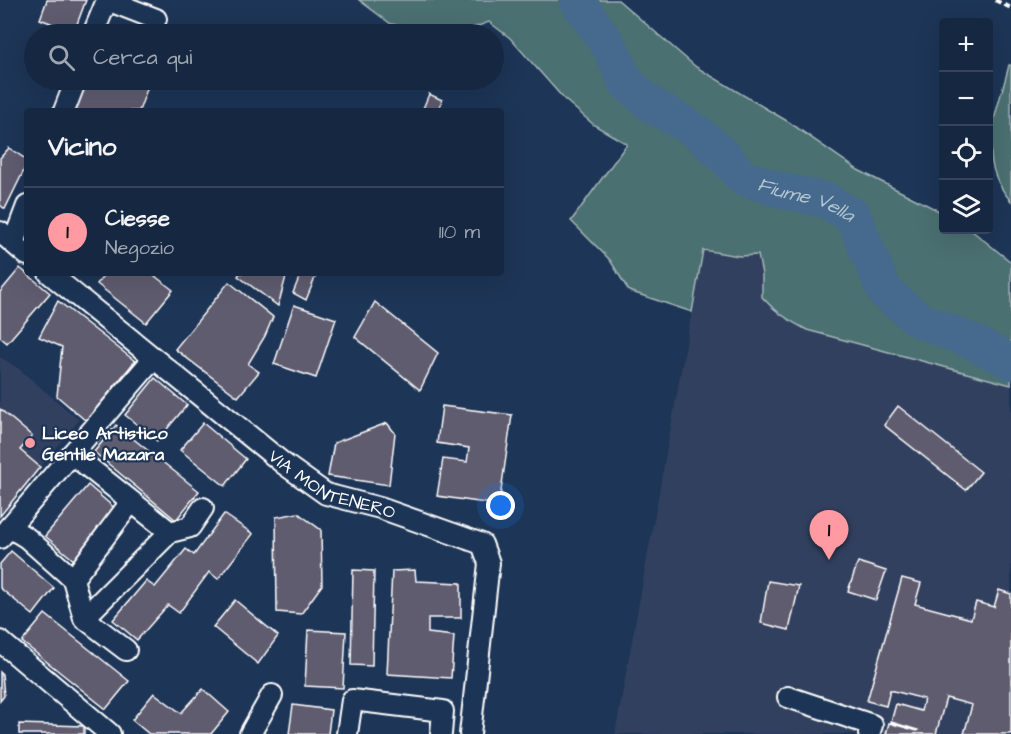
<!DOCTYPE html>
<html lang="it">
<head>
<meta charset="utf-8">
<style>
	body { margin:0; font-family:"Architects Daughter",sans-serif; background:#1f3048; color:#f1f3f6 }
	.controls { position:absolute; right:18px; top:18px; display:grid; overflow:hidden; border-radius:6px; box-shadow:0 6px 24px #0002 }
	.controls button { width:54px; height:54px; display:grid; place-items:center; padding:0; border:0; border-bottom:2px solid #35445a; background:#162841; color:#f1f3f6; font:30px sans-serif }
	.you { position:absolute; left:501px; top:506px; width:21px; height:21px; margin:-15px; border:4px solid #fff; border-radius:50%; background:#1a73e8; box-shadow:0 0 0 9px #1a73e833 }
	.badge { display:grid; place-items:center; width:39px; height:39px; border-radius:50%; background:#ff9aa2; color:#111; font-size:20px; font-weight:700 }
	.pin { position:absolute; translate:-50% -50px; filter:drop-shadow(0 2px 3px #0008) }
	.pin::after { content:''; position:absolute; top:32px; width:21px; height:18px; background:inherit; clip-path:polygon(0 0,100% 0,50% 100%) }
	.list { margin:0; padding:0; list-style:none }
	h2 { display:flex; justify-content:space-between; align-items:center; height:78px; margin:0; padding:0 24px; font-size:26px }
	h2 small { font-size:20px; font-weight:400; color:#9ea6b1 }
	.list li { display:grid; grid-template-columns:39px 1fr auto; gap:18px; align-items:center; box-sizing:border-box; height:90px; padding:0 24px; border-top:2px solid #35445a }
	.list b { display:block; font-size:22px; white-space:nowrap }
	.list p { margin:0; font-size:20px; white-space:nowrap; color:#9ea6b1 }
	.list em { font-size:20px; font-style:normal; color:#9ea6b1 }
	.icon { flex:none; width:33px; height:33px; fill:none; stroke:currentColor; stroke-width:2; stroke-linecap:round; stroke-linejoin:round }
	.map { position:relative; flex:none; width:1011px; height:734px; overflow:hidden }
	.search { position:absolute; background:#162841; box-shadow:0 6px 24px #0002; left:24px; top:24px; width:480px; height:66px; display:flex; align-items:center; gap:15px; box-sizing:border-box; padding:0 21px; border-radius:33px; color:#9ea6b1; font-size:22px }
	.panel { position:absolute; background:#162841; box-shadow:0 6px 24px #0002; left:24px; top:108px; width:480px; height:168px; border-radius:6px }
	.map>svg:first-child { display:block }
</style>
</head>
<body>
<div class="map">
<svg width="1011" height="734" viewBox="0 0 1011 734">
	<rect width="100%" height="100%" fill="#1d3557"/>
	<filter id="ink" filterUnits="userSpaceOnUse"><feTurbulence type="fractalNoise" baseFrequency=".0167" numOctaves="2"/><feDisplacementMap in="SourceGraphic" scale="12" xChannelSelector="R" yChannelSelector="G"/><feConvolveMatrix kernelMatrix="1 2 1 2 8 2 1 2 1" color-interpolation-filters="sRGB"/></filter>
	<g filter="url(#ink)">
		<!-- built -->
		<g fill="#31405e">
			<polygon points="703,250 739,256 758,254 762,274 762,297 790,322 807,330 1011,385 1011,734 615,734"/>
			<polygon points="0,357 19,369 79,420 0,516"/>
		</g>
		<!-- green -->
		<g fill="#4b6f71" stroke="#a5b7b8" stroke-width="1.5">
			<path d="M359 0H618L696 67 787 121 858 170 943 213 944 230H971L1011 262V385L807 330C789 321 775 312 762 297V274L758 255 739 256 703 250 692 312 629 291 610 260 571 221 627 144 594 125 564 99 510 38 489 22 456 34 391 24Z"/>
			<path d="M1009 65H1011V201C973 158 998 112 1009 65Z"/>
		</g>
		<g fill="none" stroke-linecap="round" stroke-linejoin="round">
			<!-- river -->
			<path stroke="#456b8d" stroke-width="36" id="s1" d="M577 0 609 46 626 82 649 103 696 131 724 156 742 177 780 190 825 200 853 216 885 292 919 320 969 340 1011 362"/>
		</g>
		<!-- building -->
		<g fill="#605b70" stroke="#fff" stroke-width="1.5">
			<polygon points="47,0 86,0 74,32 40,19"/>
			<polygon points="84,80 135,80 147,89 139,111 73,111"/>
			<polygon points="452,80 472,80 470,85"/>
			<polygon points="429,94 442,100 438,111 422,111"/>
			<polygon points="9,148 27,160 27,164 5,209 0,205 0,158"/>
			<polygon points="20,268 50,293 7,343 0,337 0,292"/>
			<polygon points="106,273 151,273 173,290 146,323 97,284"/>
			<polygon points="240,273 287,273 278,306 238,276"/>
			<polygon points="301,273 317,273 306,300 293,293"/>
			<polygon points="229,282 273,317 265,336 248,364 259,372 238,397 175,349"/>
			<polygon points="58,301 135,361 86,421 57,396 62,347 39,337"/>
			<polygon points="375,302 438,353 420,390 355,337"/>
			<polygon points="294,305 336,319 316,378 274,364"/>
			<polygon points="155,378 187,405 157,441 125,415"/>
			<polygon points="442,406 512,415 499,505 437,496 443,459 467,462 469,448 437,443"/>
			<polygon points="898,406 981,472 966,490 884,425"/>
			<polygon points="0,409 32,436 20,450 40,467 0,516"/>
			<polygon points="203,423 246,459 225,486 180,450"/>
			<polygon points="387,423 395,433 389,485 328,476 334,443"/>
			<polygon points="116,425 199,491 176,520 94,452"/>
			<polygon points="88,485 118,511 75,561 45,536"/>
			<polygon points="298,513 321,530 322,585 301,614 277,612 276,517"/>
			<polygon points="224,514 253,534 218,579 209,572 179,613 168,605 137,640 113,620 146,581 155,587 186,549 194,555"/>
			<polygon points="11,551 54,588 33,615 0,588 0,564"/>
			<polygon points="858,562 886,571 876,600 848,591"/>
			<polygon points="353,570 374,571 372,666 351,665"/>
			<polygon points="415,570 416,581 461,583 461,618 428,618 428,633 454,636 451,678 387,674 392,571"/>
			<polygon points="902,578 921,583 915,604 971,619 976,602 994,607 999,590 1011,594 1011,734 964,734 972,705 946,698 936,734 886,734 889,723 917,731 918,730 891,722 896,704 921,711 924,699 890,690 886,706 867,701"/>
			<polygon points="768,581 799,586 789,630 761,623"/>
			<polygon points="235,600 278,636 258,664 213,627"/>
			<polygon points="45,614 129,681 106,709 22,642"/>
			<polygon points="308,630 346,632 343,688 305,686"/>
			<polygon points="0,672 2,674 4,696 0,701"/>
			<polygon points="203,689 229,712 211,734 149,734 132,720 154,693 181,713"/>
			<polygon points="293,705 331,710 328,734 289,734"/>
			<polygon points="19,724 84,726 84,734 19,734"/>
		</g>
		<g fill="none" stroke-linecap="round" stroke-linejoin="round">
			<!-- minor casing -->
			<g stroke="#fff" stroke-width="24">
				<g id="minor">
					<polyline points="107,0 156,19"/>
					<polyline points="93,34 107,0"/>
					<polyline points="64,111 76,80"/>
					<polyline points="0,232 27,255"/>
					<polyline points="13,243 27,206"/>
					<path id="s2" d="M49 273 284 464 326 494 380 508 482 544 489 563 470 734"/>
					<polyline points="72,454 170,532"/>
					<polyline points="9,527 27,538 73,579 84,618 126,650"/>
					<polyline points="0,538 153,359"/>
					<polyline points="73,579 131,502"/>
					<polyline points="84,618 170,532 190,527 203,508"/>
					<polyline points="0,641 110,734"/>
					<polyline points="788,697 872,725 869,734"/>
					<polyline points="250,734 272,695"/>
					<polyline points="347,734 352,700 443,711 441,734"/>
				</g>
			</g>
			<!-- path -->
			<polyline stroke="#fff" stroke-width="4" stroke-dasharray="6 4.5" stroke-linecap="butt" points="995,0 1011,8"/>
			<!-- minor -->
			<use href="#minor" stroke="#1d3557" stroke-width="20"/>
		</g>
	</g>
	<!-- markers -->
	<circle fill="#ff9aa2" stroke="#1d3557" stroke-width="2" cx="30" cy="443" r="6"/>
	<g text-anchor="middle" stroke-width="4.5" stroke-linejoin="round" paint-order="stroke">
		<!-- poi labels -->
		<g font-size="18" font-weight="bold" fill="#fff" stroke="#1d3557" text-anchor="start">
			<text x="42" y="439">Liceo Artistico<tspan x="42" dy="21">Gentile Mazara</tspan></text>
		</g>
		<!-- street labels -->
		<g font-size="18" fill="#fff" stroke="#1d3557">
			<text dy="6" stroke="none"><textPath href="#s2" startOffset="356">VIA MONTENERO</textPath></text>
		</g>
		<!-- water labels -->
		<g font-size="20" font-style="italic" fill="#b5c4d1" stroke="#1d3557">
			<text dy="7" stroke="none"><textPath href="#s1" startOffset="315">Fiume Vella</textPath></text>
		</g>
	</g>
</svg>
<div class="controls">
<button>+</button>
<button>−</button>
<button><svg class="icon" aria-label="locate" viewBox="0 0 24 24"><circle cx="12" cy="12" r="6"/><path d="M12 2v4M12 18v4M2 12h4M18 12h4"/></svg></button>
<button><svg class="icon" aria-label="layers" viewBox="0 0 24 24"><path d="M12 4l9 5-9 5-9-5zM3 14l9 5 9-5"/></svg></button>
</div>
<div class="you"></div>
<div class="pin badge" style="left:829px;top:560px">1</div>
<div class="search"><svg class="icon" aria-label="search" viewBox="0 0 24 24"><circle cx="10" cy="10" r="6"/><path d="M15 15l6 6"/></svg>Cerca qui</div>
<section class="panel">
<h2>Vicino<small></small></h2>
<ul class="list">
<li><span class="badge">1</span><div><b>Ciesse</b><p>Negozio</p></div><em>110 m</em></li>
</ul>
</section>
</div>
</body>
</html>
